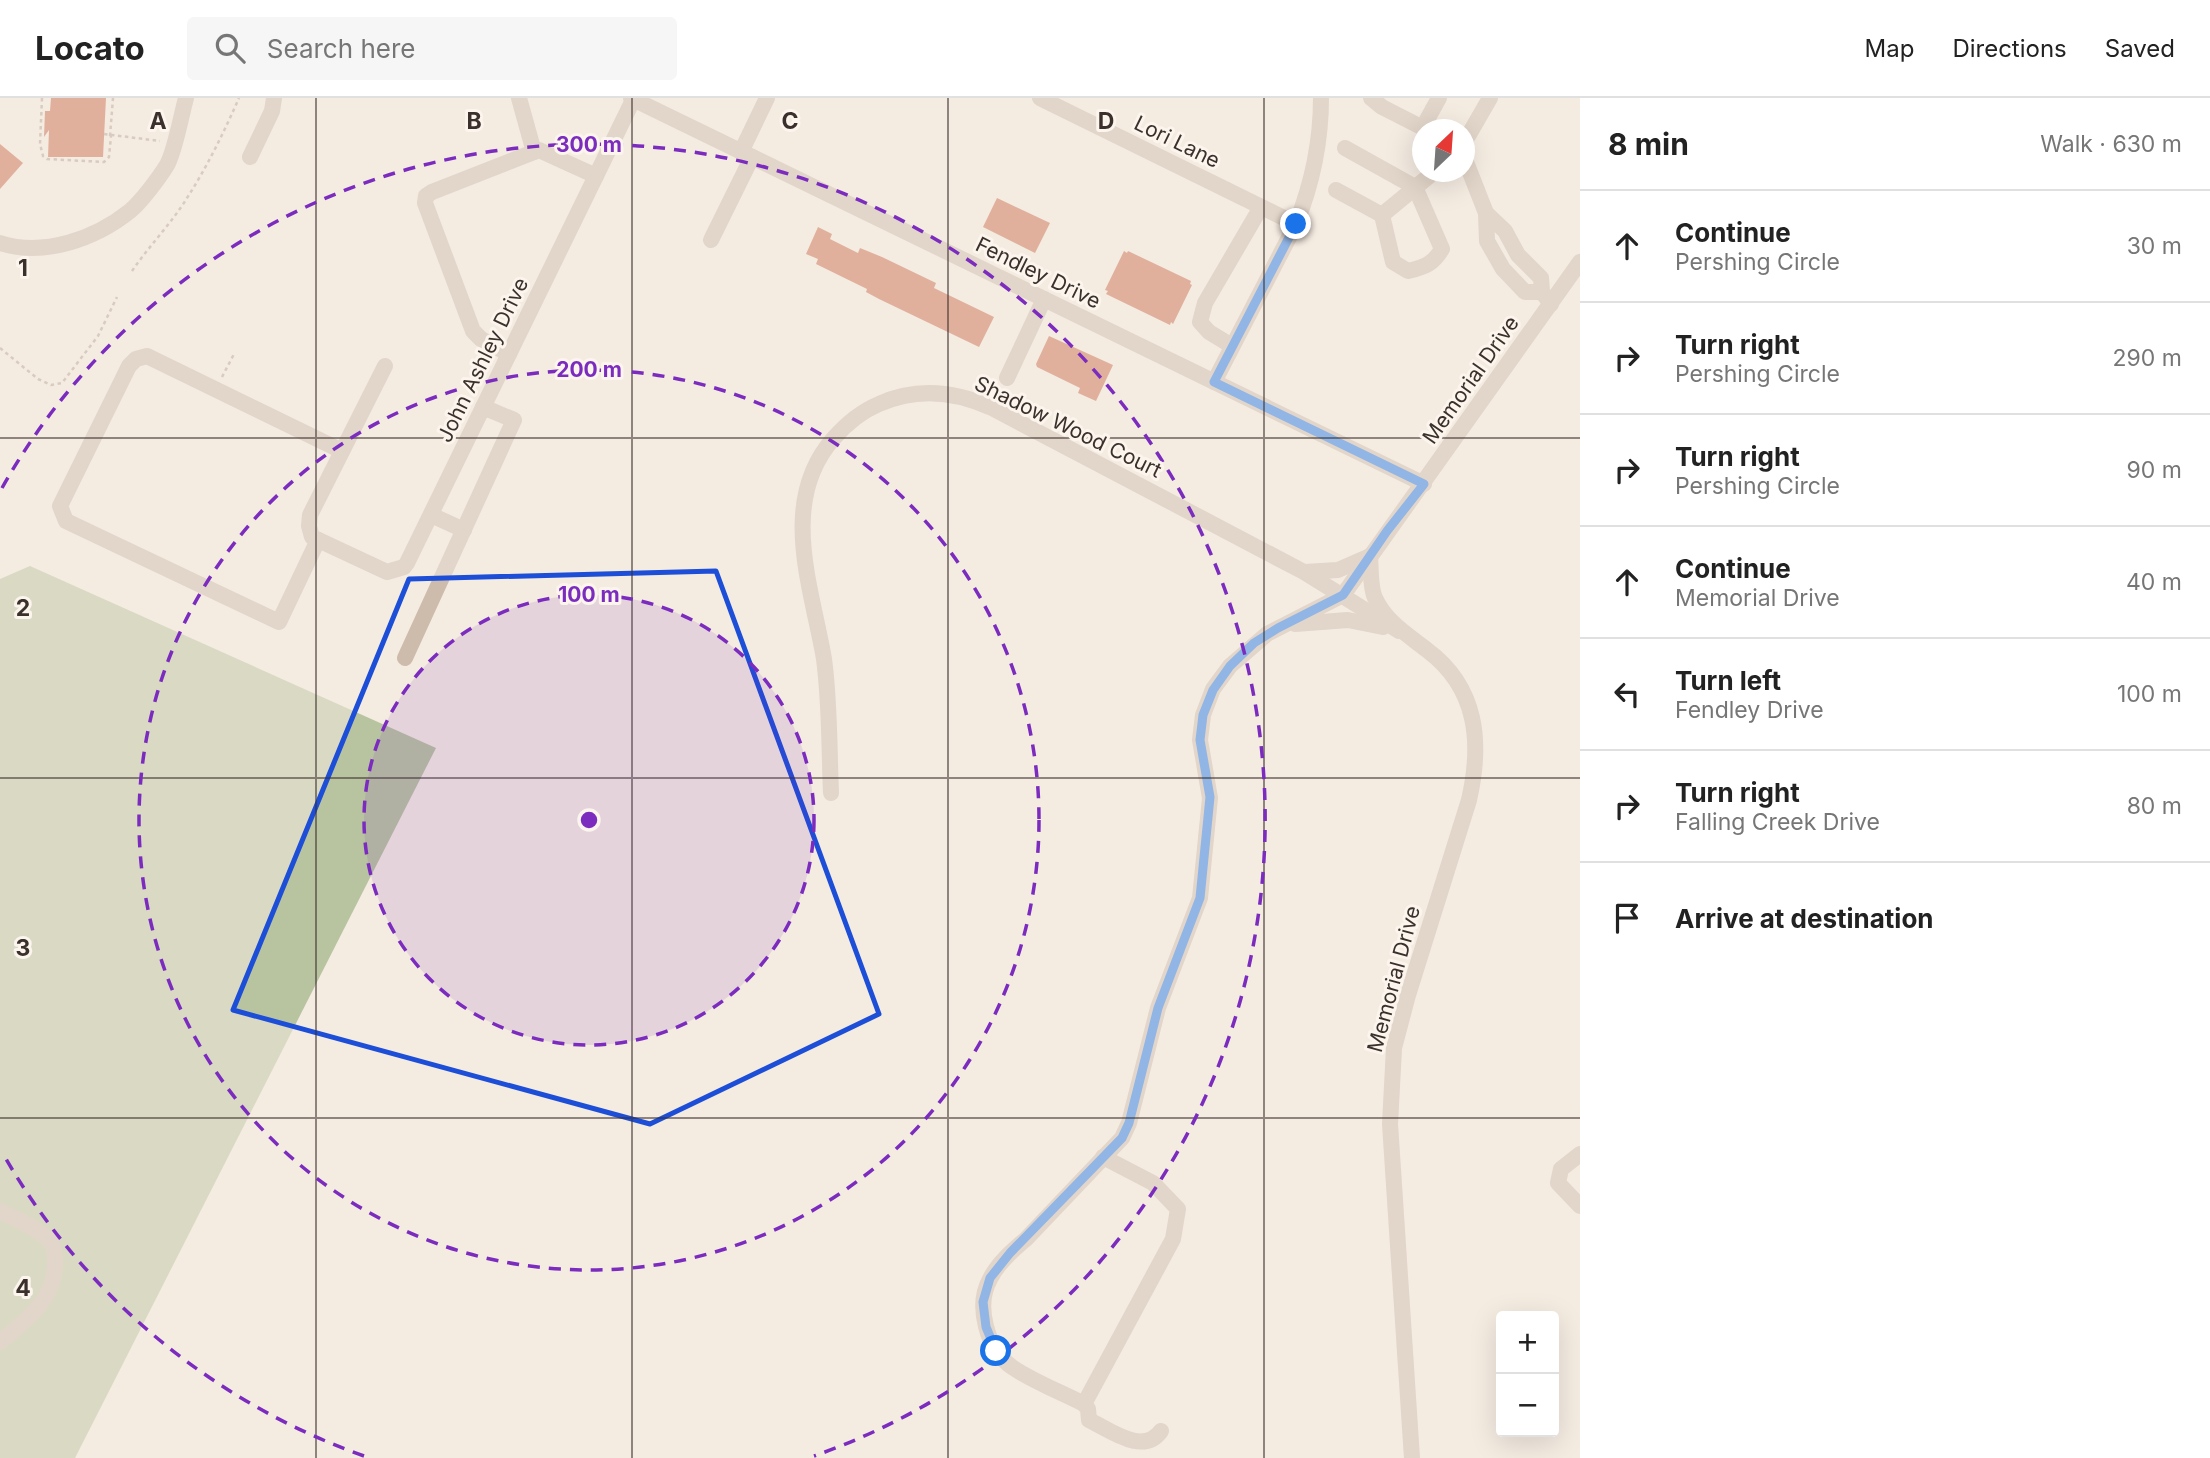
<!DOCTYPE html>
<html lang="en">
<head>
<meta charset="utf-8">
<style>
	body { margin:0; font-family:Inter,sans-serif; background:#f6f6f6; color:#222 }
	.controls { position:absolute; right:21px; bottom:21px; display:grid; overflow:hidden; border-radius:7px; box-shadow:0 7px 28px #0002 }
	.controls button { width:63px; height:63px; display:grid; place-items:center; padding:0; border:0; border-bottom:2px solid #e0e0e0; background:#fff; color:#222; font:35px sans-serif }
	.compass { position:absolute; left:1412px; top:21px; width:63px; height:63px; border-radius:50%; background:#fff; box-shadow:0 7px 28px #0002; rotate:25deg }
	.stop { position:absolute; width:21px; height:21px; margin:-16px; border:5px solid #1a73e8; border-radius:50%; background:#fff }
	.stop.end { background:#1a73e8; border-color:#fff; box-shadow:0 2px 7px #0008 }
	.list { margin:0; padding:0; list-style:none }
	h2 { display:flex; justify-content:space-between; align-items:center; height:91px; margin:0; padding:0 28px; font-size:30px }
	h2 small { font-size:23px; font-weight:400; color:#767676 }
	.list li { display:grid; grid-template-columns:46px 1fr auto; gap:21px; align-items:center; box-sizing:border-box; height:112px; padding:0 28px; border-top:2px solid #e0e0e0 }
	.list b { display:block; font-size:26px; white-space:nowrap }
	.list p { margin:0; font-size:23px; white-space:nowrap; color:#767676 }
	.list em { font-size:23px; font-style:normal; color:#767676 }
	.icon { flex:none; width:38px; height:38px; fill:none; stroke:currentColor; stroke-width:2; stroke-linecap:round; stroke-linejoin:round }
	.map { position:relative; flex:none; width:1580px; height:1360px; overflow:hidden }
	header { display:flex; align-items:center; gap:42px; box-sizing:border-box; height:98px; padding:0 35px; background:#fff; border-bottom:2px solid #e0e0e0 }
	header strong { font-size:33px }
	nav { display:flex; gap:38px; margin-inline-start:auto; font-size:24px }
	.search { width:490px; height:63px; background:#f6f6f6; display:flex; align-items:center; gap:18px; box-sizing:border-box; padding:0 24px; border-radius:7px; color:#767676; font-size:26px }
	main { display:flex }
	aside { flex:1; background:#fff }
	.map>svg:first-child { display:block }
</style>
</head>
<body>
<header>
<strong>Locato</strong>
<div class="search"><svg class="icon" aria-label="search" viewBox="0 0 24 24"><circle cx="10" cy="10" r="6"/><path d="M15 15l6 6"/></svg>Search here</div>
<nav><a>Map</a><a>Directions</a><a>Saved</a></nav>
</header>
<main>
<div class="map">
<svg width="1580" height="1360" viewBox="0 0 1580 1360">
	<rect width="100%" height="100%" fill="#f4ebe1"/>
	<!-- green -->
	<polygon fill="#b8c4a0" points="30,468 436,650 75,1360 0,1360 0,481"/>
	<!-- building -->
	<g fill="#c8694b">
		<polygon points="51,0 106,0 103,59 48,59 49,32 44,39 45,13 50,13"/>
		<polygon points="0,46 23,65 0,91"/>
		<polygon points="997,100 1050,125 1035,155 983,129"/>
		<polygon points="818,129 832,136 830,141 858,155 860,150 882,159 936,185 934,190 994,219 979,249 879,201 866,194 867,191 816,166 818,161 806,156"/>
		<polygon points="1124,153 1127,155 1128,153 1191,183 1190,186 1192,187 1173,226 1171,224 1170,227 1106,196 1108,193 1105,192"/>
		<polygon points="1049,238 1113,267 1096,303 1078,295 1080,290 1037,269 1036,266"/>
	</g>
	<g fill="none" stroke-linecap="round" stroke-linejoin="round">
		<!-- path -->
		<g stroke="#b9a596" stroke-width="2.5" stroke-dasharray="3.5 3.5" stroke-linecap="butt">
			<polyline points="42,0 40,46 43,58 47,61 104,64 109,59 111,38"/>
			<polyline points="104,36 160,43"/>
			<polyline points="110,38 113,0"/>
			<path d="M132 173C149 148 171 126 187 100 207 69 224 34 239 0"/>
			<polyline points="0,250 38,281 51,287 62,285 98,238 117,199"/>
			<polyline points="222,279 234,256"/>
		</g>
		<!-- minor -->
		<g stroke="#cdbbac" stroke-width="16">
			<polyline points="519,0 534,54"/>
			<polyline points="631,0 1424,386"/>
			<polyline points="1040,0 1296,126"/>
			<polyline points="1371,0 1382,9 1427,32"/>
			<polyline points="1423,29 1439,0"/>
			<polyline points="1464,45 1490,0"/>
			<path d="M1345 50 1415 89 1442 151C1433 166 1425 169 1408 173L1393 164 1382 117 1434 74"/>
			<polyline points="741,54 767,0"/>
			<polyline points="250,59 272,13 274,0"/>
			<polyline points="1464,59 1486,115"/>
			<polyline points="1336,92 1382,117"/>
			<polyline points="711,142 752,59"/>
			<path d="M0 145C44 159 95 141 130 113 141 104 159 80 167 67 175 53 181 18 186 0"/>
			<polyline points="1542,194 1525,194 1503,171 1487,143 1486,115 1505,133 1518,157 1541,180 1542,194 1551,206"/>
			<polyline points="1232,248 1209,234 1200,224 1205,205 1261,109"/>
			<polyline points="509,256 481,241 473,233 425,105 426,98 432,94 539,52 596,78"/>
			<polyline points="385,268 310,417 309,428 312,439 387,474 404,469 407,465 634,0"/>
			<polyline points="1007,280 1044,201"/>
			<path d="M1214 284 1296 126C1312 86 1321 43 1321 0"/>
			<polyline points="431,417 464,432"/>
			<polyline points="318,442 279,524 66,423 60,408 129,268 136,261 147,258 342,353"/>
			<path d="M1370 458C1371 470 1370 489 1375 500 1386 524 1408 537 1427 552 1478 590 1482 645 1469 702L1408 897 1394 950 1390 1026 1412 1360"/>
			<polyline points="1305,474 1338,472 1370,458"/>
			<polyline points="1295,526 1348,522 1383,529"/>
			<polyline points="405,560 514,322 483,309"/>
			<path d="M831 695C829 650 830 605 824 561 812 490 778 404 833 341 846 326 860 314 879 306 917 289 955 293 992 310L1304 474 1399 533"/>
			<polyline points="1580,1056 1561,1071 1558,1085 1580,1108"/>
			<path d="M0 1113C15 1121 36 1129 48 1141 55 1148 55 1157 55 1166 55 1202 25 1223 0 1244"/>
			<polyline points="1084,1306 1173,1141 1178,1111 1153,1085 1103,1059"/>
			<path d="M1161 1333C1143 1358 1110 1332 1089 1322L1088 1311 1084 1306C1061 1294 1034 1284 1012 1269 987 1251 975 1208 990 1181 998 1165 1013 1152 1026 1141L1122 1040 1129 1025 1158 910 1200 800 1210 700 1200 642 1203 617 1213 591 1230 568 1267 536 1343 497 1580 164"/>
		</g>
	</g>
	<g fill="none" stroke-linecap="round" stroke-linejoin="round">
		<!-- route -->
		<polyline stroke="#1a73e8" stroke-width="9" points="996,1253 986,1229 983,1204 990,1180 1010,1155 1122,1040 1129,1025 1158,910 1200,800 1210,699 1200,642 1203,617 1213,592 1230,568 1254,545 1278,530 1343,497 1387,433 1424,386 1214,284 1296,126"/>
	</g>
	<!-- marked area -->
	<path d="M0 0H1580V1360H0ZM716 473 879 916 650 1026 233 912 409 481Z" fill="#f4ebe1" fill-opacity=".55" fill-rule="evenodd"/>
	<path fill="none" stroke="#1d4ed8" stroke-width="5" stroke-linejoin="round" d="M716 473 879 916 650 1026 233 912 409 481Z"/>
	<!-- grid -->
	<path fill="none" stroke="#3b302b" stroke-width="2" stroke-opacity="0.55" d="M316 0V1360M632 0V1360M948 0V1360M1264 0V1360M0 340H1580M0 680H1580M0 1020H1580"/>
	<!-- distance rings -->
	<circle cx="589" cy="722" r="225" fill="#7b2cbf" fill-opacity=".12"/>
	<g fill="none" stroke="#7b2cbf" stroke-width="3.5" stroke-dasharray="12 9">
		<circle cx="589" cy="722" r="225"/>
		<circle cx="589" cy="722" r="450"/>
		<path d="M364 1358A675 675 0 0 1 2 1054M2 390A675 675 0 1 1 814 1358"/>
	</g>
	<g text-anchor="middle" stroke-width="6" stroke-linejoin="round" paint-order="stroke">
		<!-- street labels -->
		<g font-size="21" fill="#3b302b" stroke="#fbf5ee">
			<text transform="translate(1177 44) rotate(26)" y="7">Lori Lane</text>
			<text transform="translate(1038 175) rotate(26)" y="7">Fendley Drive</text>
			<text transform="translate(483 262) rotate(-64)" y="7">John Ashley Drive</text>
			<text transform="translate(1471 282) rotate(-55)" y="7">Memorial Drive</text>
			<text transform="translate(1068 329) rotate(26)" y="7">Shadow Wood Court</text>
			<text transform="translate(1394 881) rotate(-75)" y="7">Memorial Drive</text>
		</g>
	</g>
	<g font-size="23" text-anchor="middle" font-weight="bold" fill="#3b302b" stroke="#fbf5ee" stroke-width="6" stroke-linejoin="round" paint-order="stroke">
		<text x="158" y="31">A</text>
		<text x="474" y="31">B</text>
		<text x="790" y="31">C</text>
		<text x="1106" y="31">D</text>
		<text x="23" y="178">1</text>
		<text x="23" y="518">2</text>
		<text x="23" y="858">3</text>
		<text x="23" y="1198">4</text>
	</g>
	<circle cx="589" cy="722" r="10" fill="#7b2cbf" stroke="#fbf5ee" stroke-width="3.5"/>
	<g font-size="21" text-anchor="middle" font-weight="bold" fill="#7b2cbf" stroke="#fbf5ee" stroke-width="6" stroke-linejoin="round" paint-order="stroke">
		<text x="589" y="54">300 m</text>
		<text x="589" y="279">200 m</text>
		<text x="589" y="504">100 m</text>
	</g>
</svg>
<div class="controls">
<button>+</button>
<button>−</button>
</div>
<svg class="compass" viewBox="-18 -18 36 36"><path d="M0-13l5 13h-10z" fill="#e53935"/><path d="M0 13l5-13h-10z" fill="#767676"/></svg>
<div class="stop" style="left:996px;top:1253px"></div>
<div class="stop end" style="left:1296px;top:126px"></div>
</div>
<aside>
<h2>8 min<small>Walk · 630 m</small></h2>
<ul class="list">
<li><svg class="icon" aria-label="ahead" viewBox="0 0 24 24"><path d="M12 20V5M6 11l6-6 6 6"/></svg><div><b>Continue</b><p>Pershing Circle</p></div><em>30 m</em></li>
<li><svg class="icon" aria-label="right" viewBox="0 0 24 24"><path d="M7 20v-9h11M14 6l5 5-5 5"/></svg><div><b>Turn right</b><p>Pershing Circle</p></div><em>290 m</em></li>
<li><svg class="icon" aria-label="right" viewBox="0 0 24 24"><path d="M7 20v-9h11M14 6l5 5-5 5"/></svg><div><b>Turn right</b><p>Pershing Circle</p></div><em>90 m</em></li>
<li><svg class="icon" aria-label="ahead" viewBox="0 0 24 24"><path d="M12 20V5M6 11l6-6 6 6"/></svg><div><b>Continue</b><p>Memorial Drive</p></div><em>40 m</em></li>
<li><svg class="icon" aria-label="left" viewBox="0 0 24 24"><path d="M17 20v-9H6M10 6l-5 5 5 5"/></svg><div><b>Turn left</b><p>Fendley Drive</p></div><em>100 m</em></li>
<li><svg class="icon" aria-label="right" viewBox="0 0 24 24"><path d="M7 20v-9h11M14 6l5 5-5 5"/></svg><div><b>Turn right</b><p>Falling Creek Drive</p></div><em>80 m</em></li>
<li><svg class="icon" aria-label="arrive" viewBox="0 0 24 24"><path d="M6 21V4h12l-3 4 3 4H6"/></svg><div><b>Arrive at destination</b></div></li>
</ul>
</aside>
</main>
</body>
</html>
